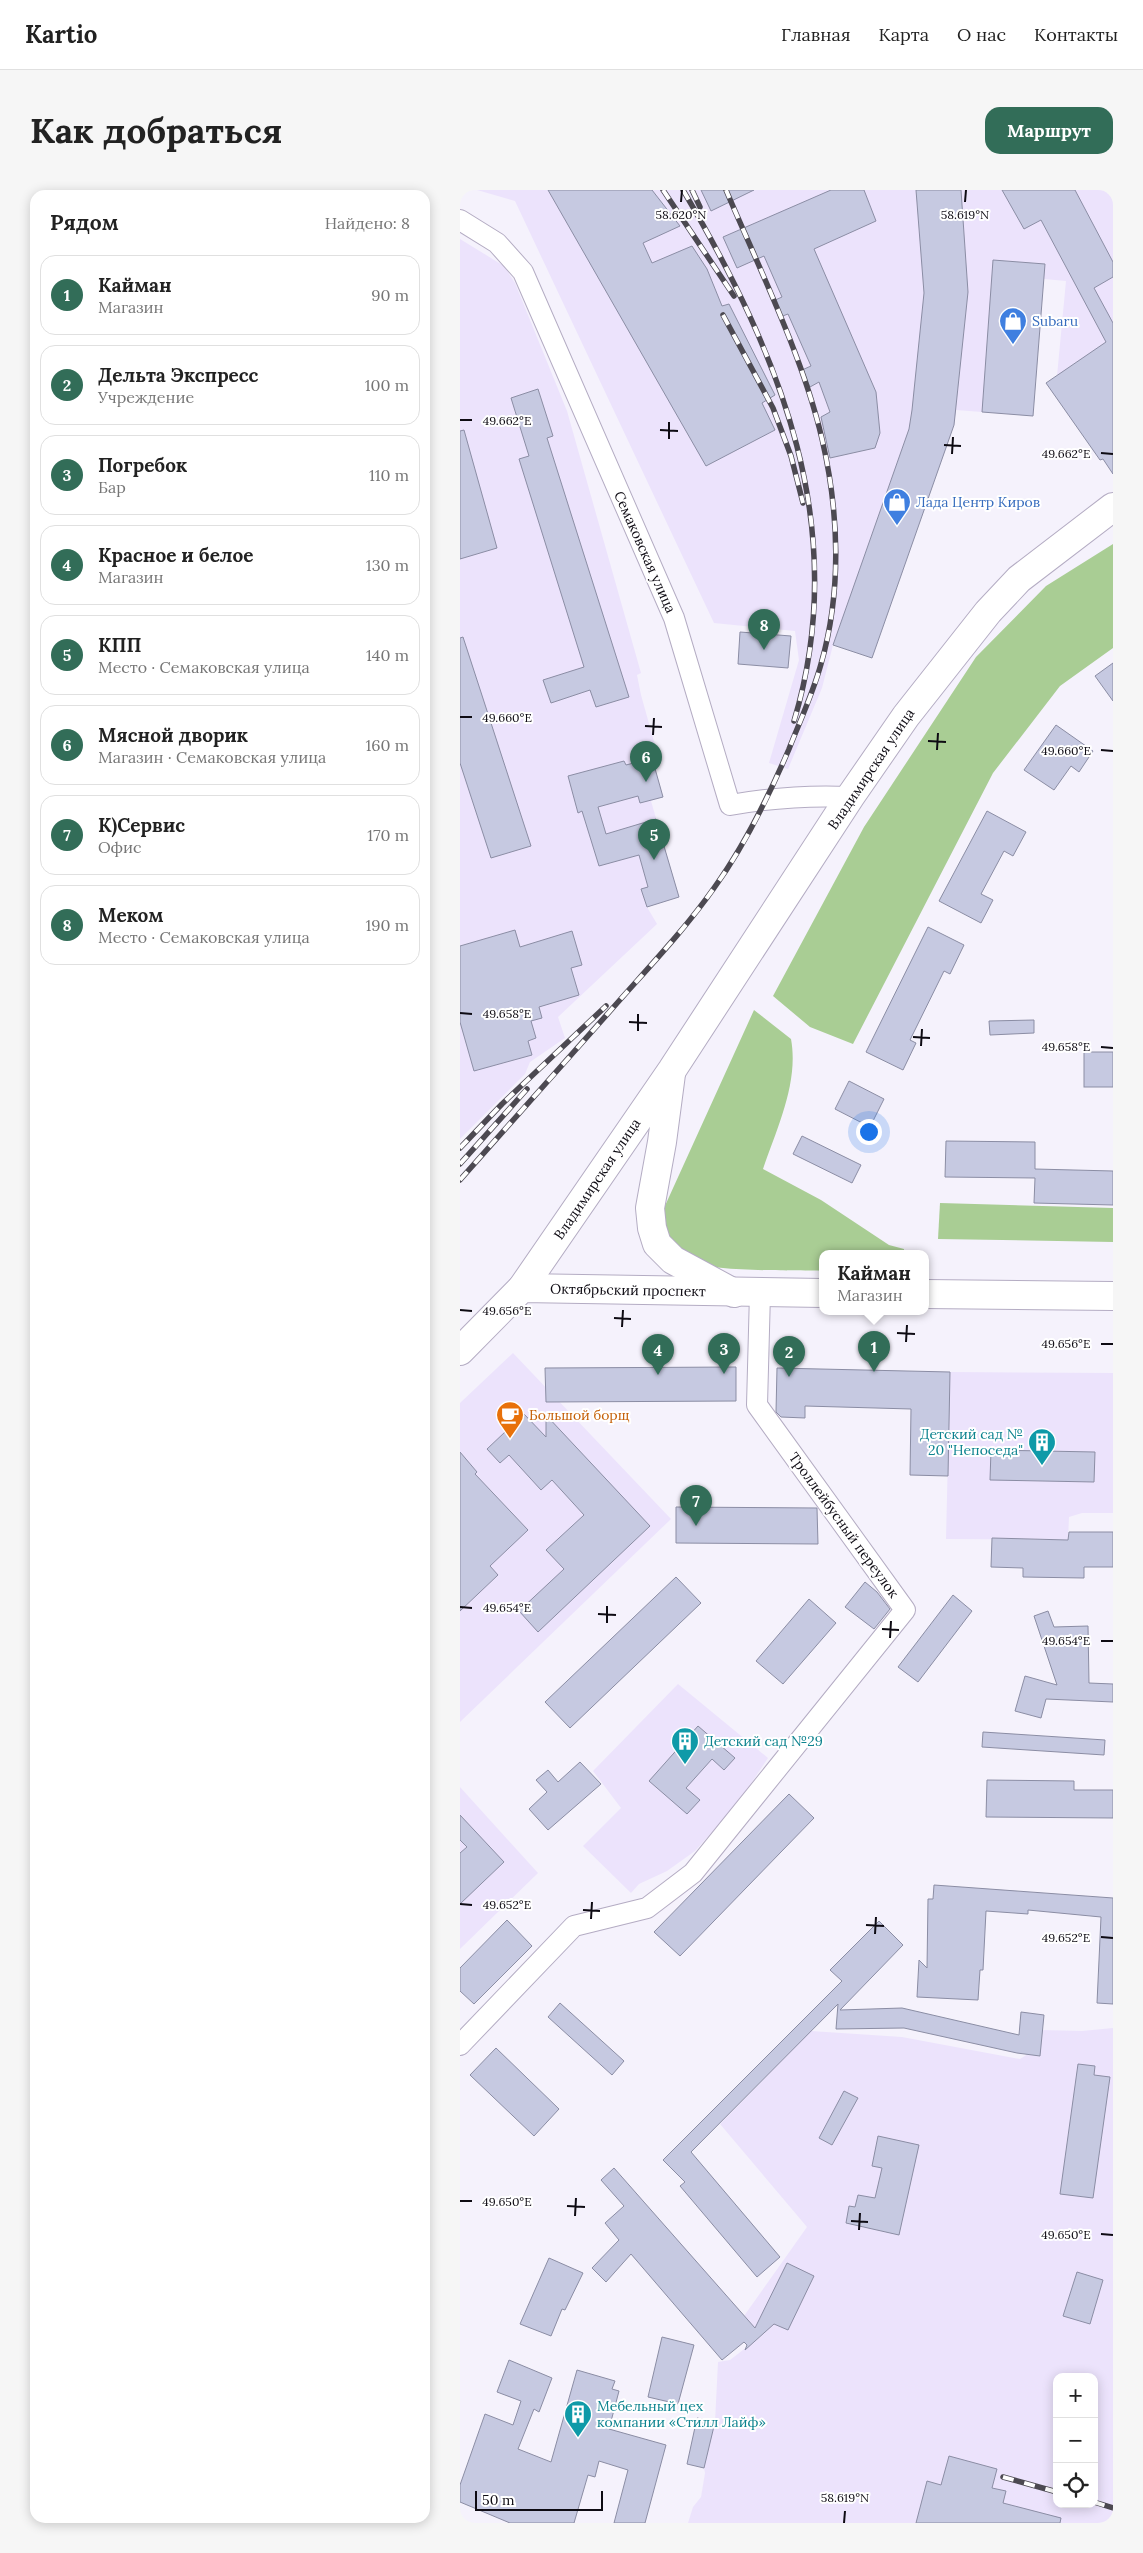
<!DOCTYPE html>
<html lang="ru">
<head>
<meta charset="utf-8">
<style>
	body { margin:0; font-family:Lora,serif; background:#f6f6f6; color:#222 }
	.controls { position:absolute; right:15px; bottom:15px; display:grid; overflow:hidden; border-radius:10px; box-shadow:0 2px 12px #0003 }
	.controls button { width:45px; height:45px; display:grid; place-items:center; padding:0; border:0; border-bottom:1px solid #e0e0e0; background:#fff; color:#222; font:25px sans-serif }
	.scale { position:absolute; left:15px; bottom:12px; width:128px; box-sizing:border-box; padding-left:5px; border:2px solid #0e0b13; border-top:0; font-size:14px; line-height:18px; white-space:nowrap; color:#0e0b13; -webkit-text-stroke:4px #fff; paint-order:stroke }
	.you { position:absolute; left:408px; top:941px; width:18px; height:18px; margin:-12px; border:4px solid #fff; border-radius:50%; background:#1a73e8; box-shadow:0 0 0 8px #1a73e833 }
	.badge { display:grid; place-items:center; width:32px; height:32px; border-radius:50%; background:#326d58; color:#fff; font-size:16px; font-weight:700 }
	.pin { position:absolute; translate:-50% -41px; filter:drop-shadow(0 1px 2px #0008) }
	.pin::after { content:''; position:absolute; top:26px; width:18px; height:15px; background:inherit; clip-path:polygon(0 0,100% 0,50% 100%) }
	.popup { position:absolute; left:359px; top:1060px; width:110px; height:65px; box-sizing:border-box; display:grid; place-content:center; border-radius:10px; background:#fff; filter:drop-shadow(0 1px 4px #0005); font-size:16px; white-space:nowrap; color:#767676 }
	.popup b { font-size:19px; color:#222 }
	.popup::after { content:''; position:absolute; left:50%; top:100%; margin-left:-10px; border:10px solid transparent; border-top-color:#fff }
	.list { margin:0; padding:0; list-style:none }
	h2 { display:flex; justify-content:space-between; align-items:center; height:65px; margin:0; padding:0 20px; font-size:21px }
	h2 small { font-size:16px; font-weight:400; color:#767676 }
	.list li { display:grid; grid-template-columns:32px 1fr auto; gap:15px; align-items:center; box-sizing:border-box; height:80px; margin:0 10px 10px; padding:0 10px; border:1px solid #e0e0e0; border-radius:15px }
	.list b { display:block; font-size:19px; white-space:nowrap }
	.list p { margin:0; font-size:16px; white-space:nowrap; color:#767676 }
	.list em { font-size:16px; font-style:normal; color:#767676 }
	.icon { flex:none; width:28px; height:28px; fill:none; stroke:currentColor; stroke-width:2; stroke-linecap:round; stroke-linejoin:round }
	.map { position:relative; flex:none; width:653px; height:2333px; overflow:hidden; border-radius:15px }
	header { display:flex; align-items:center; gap:30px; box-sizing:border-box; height:70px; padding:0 25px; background:#fff; border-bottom:1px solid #e0e0e0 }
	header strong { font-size:24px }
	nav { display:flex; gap:28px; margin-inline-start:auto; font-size:18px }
	.intro { display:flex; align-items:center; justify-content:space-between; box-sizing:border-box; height:120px; padding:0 30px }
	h1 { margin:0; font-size:35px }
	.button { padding:12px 22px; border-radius:15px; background:#326d58; color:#fff; font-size:18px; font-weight:700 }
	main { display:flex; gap:30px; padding:0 30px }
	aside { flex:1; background:#fff; border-radius:15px; box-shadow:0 2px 12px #0003 }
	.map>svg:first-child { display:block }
</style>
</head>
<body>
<header>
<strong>Kartio</strong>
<nav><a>Главная</a><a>Карта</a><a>О нас</a><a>Контакты</a></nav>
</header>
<div class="intro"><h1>Как добраться</h1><a class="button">Маршрут</a></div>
<main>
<aside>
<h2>Рядом<small>Найдено: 8</small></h2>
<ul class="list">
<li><span class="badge">1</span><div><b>Кайман</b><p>Магазин</p></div><em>90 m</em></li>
<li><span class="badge">2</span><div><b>Дельта Экспресс</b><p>Учреждение</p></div><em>100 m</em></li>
<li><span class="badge">3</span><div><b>Погребок</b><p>Бар</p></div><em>110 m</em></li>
<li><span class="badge">4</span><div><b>Красное и белое</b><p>Магазин</p></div><em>130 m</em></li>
<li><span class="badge">5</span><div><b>КПП</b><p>Место · Семаковская улица</p></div><em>140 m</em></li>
<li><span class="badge">6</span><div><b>Мясной дворик</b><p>Магазин · Семаковская улица</p></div><em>160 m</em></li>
<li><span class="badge">7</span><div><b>К)Сервис</b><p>Офис</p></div><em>170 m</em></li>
<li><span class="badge">8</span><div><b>Меком</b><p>Место · Семаковская улица</p></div><em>190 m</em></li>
</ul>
</aside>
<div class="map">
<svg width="653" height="2333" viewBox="0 0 653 2333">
	<rect width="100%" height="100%" fill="#f5f2fc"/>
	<!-- built -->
	<g fill="#ece3fc" fill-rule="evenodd">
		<polygon points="17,0 653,0 653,147 597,186 606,91 584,89 522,222 496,220 494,235 452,220 449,239 373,455 362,498 328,579 309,573 339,470 335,441 254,433 55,11"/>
		<polygon points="0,49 44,76 55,93 107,221 181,483 177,485 181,505 197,562 184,566 187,576 194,575 203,607 191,611 219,707 187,717 197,734 98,827 105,848 70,872 65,884 0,949"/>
		<polygon points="53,1163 211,1329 0,1532 0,1213"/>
		<polygon points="490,1182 653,1183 653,1323 622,1323 609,1327 608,1350 486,1349"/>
		<polygon points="218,1494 308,1568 278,1613 235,1661 207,1681 179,1694 171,1703 123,1656 161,1618 133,1581"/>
		<polygon points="0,1597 78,1683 0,1759"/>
		<path d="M653 1838V2333H228L233 2317 241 2307 245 2283 244 2278 255 2232 258 2172 270 2170 301 2146 284 2126 347 2037 260 1934 351 1841 442 1847 560 1869 579 1857 581 1840 622 1841ZM597 2187H634V2314H597Z"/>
	</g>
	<!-- green -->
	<g fill="#a9cd94">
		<polygon points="653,354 653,458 600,496 533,583 393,854 350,837 313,806 404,637 516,467 586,396"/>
		<path d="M294 820 331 849C339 892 317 938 303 979L361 1010 429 1055 444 1059V1063H363V1081C338 1080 250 1082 233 1072 211 1059 202 1042 204 1018Z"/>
		<polygon points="480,1013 653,1018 653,1052 478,1049"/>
	</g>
	<!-- building -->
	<g fill="#c6c9e1" stroke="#8b8da4">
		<polygon points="88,0 192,0 220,36 183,53 192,73 232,56 247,79 262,116 269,114 315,205 302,213 315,240 246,276"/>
		<polygon points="241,0 294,0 251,21"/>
		<polygon points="371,0 404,0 416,31 354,59 416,202 420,243 415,258 370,268 361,227 370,222 359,192 350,197 342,180 351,176 328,124 320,127 313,111 322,107 304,66 277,78 263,47"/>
		<polygon points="456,0 501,0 508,102 494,235 412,468 373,455 449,239 452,220 464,103"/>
		<polygon points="542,0 615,0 653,72 653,87 634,98 653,133 653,284 643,269 640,270 586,193 646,152 581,30 564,39"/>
		<polygon points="533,70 585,74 573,226 522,222"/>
		<polygon points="78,199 93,246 87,248 169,507 136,517 130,500 91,513 83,490 124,477 59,269 69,266 51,208"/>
		<polygon points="4,240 37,358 0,369 0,241"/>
		<polygon points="280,442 331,446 328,478 278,474"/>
		<polygon points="3,447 71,656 31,668 0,573 0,448"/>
		<polygon points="653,473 653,511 635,486"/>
		<polygon points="596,535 633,561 619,582 611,576 594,600 564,580"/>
		<polygon points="185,570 187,577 194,575 203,607 180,613 178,606 138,617 146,644 196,629 219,707 187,717 181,699 188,697 179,665 139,676 122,621 118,623 108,586 164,571 166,575"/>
		<polygon points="527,621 566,642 553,666 544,661 521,704 533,710 521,733 479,711"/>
		<polygon points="468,737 504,755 490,784 484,781 450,850 456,853 443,880 406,862"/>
		<polygon points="55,740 60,757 112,741 122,775 111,778 119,805 79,817 82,828 71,831 76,848 68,851 72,865 14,881 0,832 0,756"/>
		<polygon points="574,830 574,843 530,845 529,831"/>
		<rect x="624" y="862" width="29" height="35"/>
		<polygon points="389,891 424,909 410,937 375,919"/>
		<polygon points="342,946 401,975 392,993 333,964"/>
		<polygon points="486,951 575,952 575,979 653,981 653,1015 574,1013 575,988 485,987"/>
		<polygon points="276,1177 276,1211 86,1212 85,1178"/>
		<polygon points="317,1178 490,1182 488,1286 450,1285 451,1219 345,1216 345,1228 321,1227 316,1222"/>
		<polygon points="64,1224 86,1247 86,1225 190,1336 78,1442 59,1421 104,1379 86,1360 124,1325 92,1290 81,1300 49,1265 40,1273 27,1259"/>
		<polygon points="531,1260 635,1262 634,1292 530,1290"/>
		<polygon points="0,1262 17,1282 15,1284 68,1340 30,1376 38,1385 0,1421"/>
		<polygon points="216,1317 357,1318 358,1354 216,1353"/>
		<polygon points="609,1342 653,1342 653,1377 624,1377 624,1388 563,1387 563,1378 531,1377 532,1348 608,1350"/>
		<polygon points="216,1387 241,1413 110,1538 85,1512"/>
		<polygon points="405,1392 417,1402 430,1419 414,1439 385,1417"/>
		<polygon points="493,1405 512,1421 458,1492 438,1477"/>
		<polygon points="349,1409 376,1433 323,1494 296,1471"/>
		<polygon points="588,1421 594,1437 628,1436 629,1493 653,1494 653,1512 586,1509 581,1528 555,1521 565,1486 597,1495 574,1426"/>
		<polygon points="238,1536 275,1568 264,1580 252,1569 226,1598 240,1610 227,1624 189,1591"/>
		<polygon points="523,1542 645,1550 644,1565 522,1557"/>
		<polygon points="120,1572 141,1594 88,1640 69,1619 87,1602 76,1590 88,1580 98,1592"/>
		<polygon points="527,1590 614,1591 614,1600 653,1600 653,1628 526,1627"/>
		<polygon points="329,1604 354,1628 220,1766 194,1742"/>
		<polygon points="0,1625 44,1672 0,1714 0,1663 7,1657 0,1650"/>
		<polygon points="474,1695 653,1708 653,1814 637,1813 641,1727 568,1720 568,1724 526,1721 523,1780 520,1780 518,1810 457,1807 459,1770 467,1778 468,1709 473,1709"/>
		<polygon points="47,1730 72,1756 14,1814 0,1801 0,1778"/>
		<polygon points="419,1731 443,1755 380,1820 442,1818 559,1845 561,1822 584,1825 580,1866 557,1863 444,1838 376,1839 378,1814 231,1962 320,2067 297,2087 220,1996 225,1992 203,1970 382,1791 370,1780"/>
		<polygon points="100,1813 164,1871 152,1885 88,1827"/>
		<polygon points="36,1858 99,1919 74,1946 10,1885"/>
		<polygon points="618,1874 635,1876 634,1885 650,1887 633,2008 600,2004"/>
		<polygon points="384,1901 398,1908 372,1955 359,1948"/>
		<polygon points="418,1946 459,1955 439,2045 386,2033 389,2016 395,2017 398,2005 415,2008 422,1978 412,1976"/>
		<polygon points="154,1978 295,2138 327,2073 354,2086 328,2140 314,2134 285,2160 287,2155 284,2152 262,2170 171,2064 146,2092 132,2078 159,2050 145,2033 164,2016 141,1990"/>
		<polygon points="89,2068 123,2083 105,2120 102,2119 91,2146 60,2134"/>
		<polygon points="617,2082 643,2090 630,2134 603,2126"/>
		<polygon points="202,2147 234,2155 218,2214 188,2207"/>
		<polygon points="49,2170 92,2188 79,2222 74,2219 58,2259 91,2272 117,2180 155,2191 152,2199 159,2201 149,2239 206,2255 185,2333 154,2333 168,2280 139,2271 135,2287 128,2285 114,2333 50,2333 0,2312 0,2295 25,2224 53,2235 61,2211 37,2202"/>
		<polygon points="237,2228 255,2232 244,2278 227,2274"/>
		<polygon points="489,2266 537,2279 532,2298 546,2301 543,2313 601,2328 600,2333 456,2333 467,2291 481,2295"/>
	</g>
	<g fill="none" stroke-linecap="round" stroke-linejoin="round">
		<!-- minor casing -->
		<g stroke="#b4acc3" stroke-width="22">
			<g id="minor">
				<path d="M0 30 37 53 63 82 214 428 270 615C310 608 349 605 390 607"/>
				<polyline points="0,1855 114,1736 187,1718 233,1683 445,1420 297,1215 300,1103"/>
			</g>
		</g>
		<!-- secondary casing -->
		<g stroke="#b4acc3" stroke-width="30">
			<g id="secondary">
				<polyline points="211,884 202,952 190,1018 192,1038 197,1054 213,1070 274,1103"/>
				<polyline points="62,1098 212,880 390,607 446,526 528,422 559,389 653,317"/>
			</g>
		</g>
		<!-- primary casing -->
		<g stroke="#b4acc3" stroke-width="30">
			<g id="primary">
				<polyline points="465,1104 653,1106"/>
				<polyline points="0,1161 62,1098 363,1103"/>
			</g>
		</g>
		<!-- minor -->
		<use href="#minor" stroke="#fff" stroke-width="20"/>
		<!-- secondary -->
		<use href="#secondary" stroke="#fff" stroke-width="28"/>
		<!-- primary -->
		<use href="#primary" stroke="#fff" stroke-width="28"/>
		<!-- rail casing -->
		<g stroke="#4c4951" stroke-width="5.5">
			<g id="rail">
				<polyline points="203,0 274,106"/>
				<path d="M223 0C320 165 392 338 334 531"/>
				<polyline points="232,0 240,17"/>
				<polyline points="263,125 313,218 331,266 343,313"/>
				<polyline points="0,958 42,914 146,816"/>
				<polyline points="0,974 67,899"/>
				<path d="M0 990C50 933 101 877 151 820 186 780 223 742 254 698 285 655 308 608 329 559 340 531 353 503 361 474 382 401 379 322 362 249 343 167 299 78 266 0"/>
				<polyline points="543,2287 597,2302"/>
				<polyline points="634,2312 653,2318"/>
			</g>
		</g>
		<!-- rail -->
		<use href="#rail" stroke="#fff" stroke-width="4" stroke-dasharray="11" stroke-linecap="butt"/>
	</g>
	<!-- ticks -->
	<path fill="none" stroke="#0e0b13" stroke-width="2" d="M221 12 222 0M505 12 506 0M0 230H12M200 240 218 241M209 249V232M484 255 501 256M641 263 653 264M492 264 493 247M0 527H12M185 536 202 537M193 545 194 528M468 551 486 552M477 560 478 543M641 560 653 561M0 823 12 824M169 832 187 833M178 841V824M453 847 470 848M461 856 462 839M641 857 653 858M0 1120 12 1121M154 1128 171 1129M162 1137 163 1120M437 1143 455 1144M446 1152 447 1135M641 1154H653M0 1417 12 1418M138 1424 156 1425M147 1433V1416M422 1439 439 1440M430 1448 431 1431M641 1451H653M0 1714 12 1715M123 1720 140 1721M131 1729 132 1712M406 1735 424 1736M415 1744 416 1727M641 1747 653 1748M0 2011H12M107 2016 125 2017M115 2026 116 2008M391 2031 408 2032M399 2040 400 2023M641 2044 653 2045M384 2333 385 2321"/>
	<!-- icons -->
	<defs>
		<g id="shop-pin" transform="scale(1.4375)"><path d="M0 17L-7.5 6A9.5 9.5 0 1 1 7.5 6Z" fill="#3f7fe0" stroke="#fff"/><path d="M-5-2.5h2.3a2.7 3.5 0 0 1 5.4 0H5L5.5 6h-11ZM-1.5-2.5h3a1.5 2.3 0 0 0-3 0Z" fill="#fff"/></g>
		<g id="cafe-pin" transform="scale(1.4375)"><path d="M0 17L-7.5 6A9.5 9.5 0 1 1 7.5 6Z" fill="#e8710a" stroke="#fff"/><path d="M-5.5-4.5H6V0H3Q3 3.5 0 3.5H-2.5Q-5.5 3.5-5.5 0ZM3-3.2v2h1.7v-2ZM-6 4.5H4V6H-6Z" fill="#fff"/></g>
		<g id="building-pin" transform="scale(1.4375)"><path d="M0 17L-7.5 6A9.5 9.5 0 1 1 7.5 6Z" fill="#0f9aa8" stroke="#fff"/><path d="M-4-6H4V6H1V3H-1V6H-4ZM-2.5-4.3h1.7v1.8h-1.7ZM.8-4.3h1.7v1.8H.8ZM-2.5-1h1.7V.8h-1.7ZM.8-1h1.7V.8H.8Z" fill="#fff"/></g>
	</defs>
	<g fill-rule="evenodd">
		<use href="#shop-pin" x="553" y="131"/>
		<use href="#shop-pin" x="437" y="312"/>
		<use href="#cafe-pin" x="50" y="1225"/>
		<use href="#building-pin" x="582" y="1252"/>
		<use href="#building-pin" x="225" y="1551"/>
		<use href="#building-pin" x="118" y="2224"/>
	</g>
	<g text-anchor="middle" stroke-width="4" stroke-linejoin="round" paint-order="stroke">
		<!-- shop labels -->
		<g font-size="14" fill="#366cbe" stroke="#fff" text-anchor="start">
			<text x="572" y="136">Subaru</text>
			<text x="456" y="317">Лада Центр Киров</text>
		</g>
		<!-- street labels -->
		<g font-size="14" fill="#0e0b13" stroke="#fff">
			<text transform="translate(185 362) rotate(66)" y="5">Семаковская улица</text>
			<text transform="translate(411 579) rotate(-56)" y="5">Владимирская улица</text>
			<text transform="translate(137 989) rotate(-56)" y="5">Владимирская улица</text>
			<text transform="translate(168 1100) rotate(1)" y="5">Октябрьский проспект</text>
			<text transform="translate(384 1335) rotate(54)" y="5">Троллейбусный переулок</text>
		</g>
		<!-- food labels -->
		<g font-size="14" fill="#c56008" stroke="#fff" text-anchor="start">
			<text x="69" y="1230">Большой борщ</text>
		</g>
		<!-- culture labels -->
		<g font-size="14" fill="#0d838f" stroke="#fff" text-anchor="start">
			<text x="563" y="1249" text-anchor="end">Детский сад №<tspan x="563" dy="16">20 "Непоседа"</tspan></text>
			<text x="244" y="1556">Детский сад №29</text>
			<text x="137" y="2221">Мебельный цех<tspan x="137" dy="16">компании «Стилл Лайф»</tspan></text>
		</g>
	</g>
	<g font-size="12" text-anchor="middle" fill="#0e0b13" stroke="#fff" stroke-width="4" stroke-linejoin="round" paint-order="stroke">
		<text x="221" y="29">58.620°N</text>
		<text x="505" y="29">58.619°N</text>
		<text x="47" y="235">49.662°E</text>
		<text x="606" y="268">49.662°E</text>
		<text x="47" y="532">49.660°E</text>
		<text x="606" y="565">49.660°E</text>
		<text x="47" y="828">49.658°E</text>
		<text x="606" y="861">49.658°E</text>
		<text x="47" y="1125">49.656°E</text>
		<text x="606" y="1158">49.656°E</text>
		<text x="47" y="1422">49.654°E</text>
		<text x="606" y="1455">49.654°E</text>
		<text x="47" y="1719">49.652°E</text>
		<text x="606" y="1752">49.652°E</text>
		<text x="47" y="2016">49.650°E</text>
		<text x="606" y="2049">49.650°E</text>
		<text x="385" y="2312">58.619°N</text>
	</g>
</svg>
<div class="controls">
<button>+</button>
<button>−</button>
<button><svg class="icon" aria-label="locate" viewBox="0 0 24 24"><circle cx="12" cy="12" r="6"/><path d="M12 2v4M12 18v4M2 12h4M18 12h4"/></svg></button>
</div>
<div class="scale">50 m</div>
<div class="you"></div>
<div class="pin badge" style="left:414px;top:1182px">1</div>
<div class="popup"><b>Кайман</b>Магазин</div>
<div class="pin badge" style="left:329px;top:1187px">2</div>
<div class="pin badge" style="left:264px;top:1184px">3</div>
<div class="pin badge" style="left:198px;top:1185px">4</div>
<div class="pin badge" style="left:194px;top:670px">5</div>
<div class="pin badge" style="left:186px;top:592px">6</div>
<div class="pin badge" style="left:236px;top:1336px">7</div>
<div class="pin badge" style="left:304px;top:460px">8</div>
</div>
</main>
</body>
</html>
